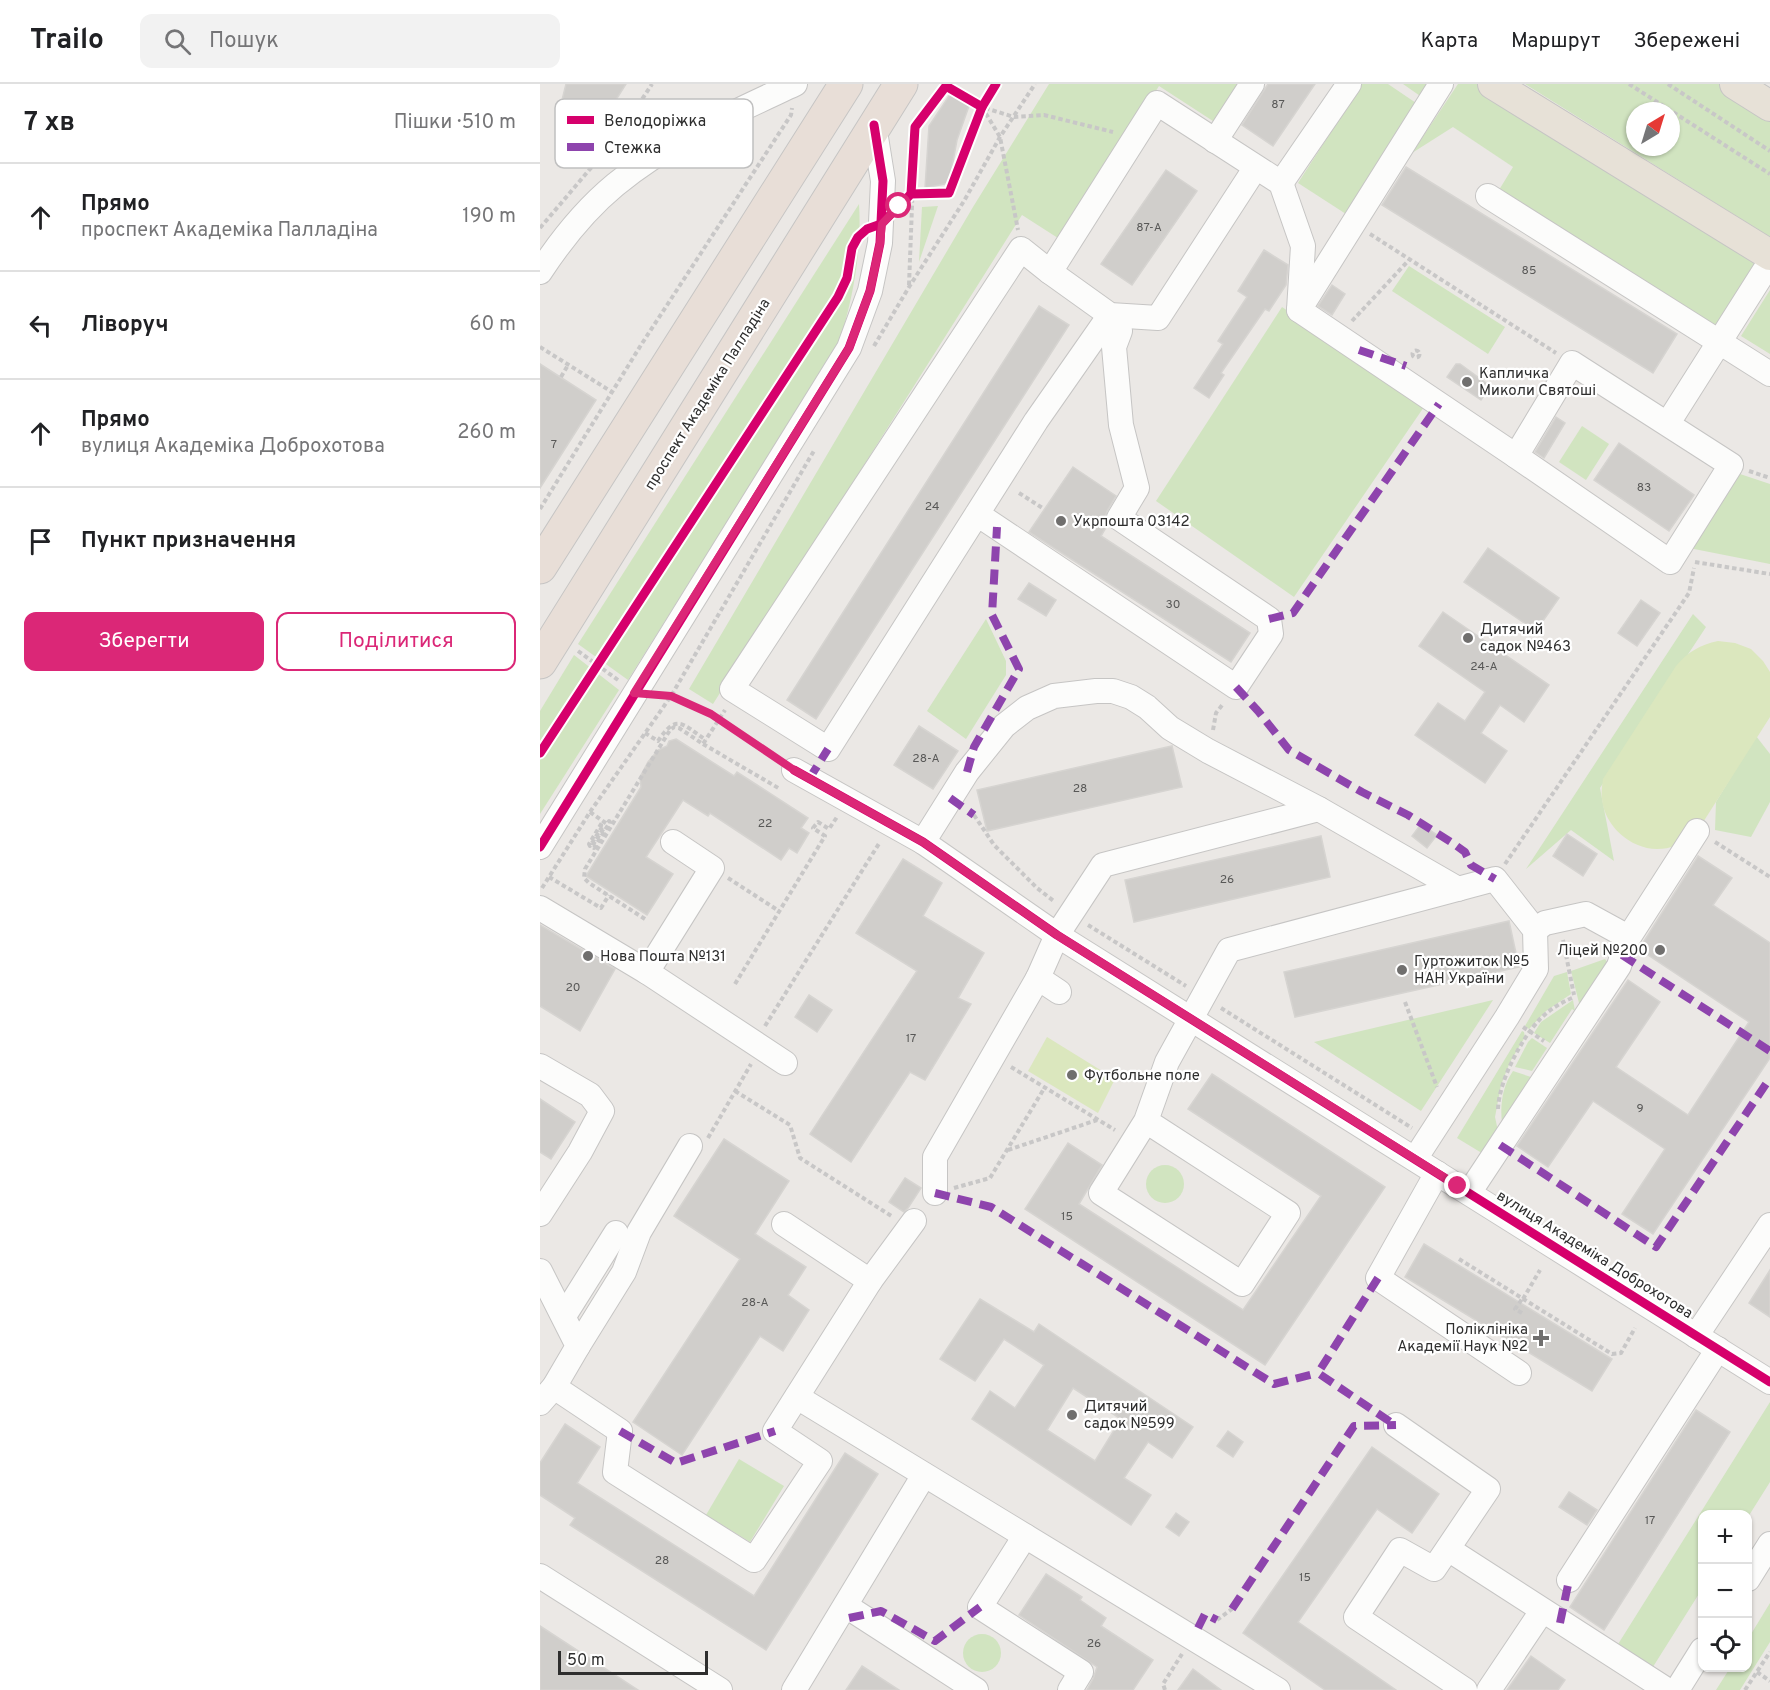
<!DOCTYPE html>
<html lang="uk">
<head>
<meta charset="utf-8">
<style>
	body { margin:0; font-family:Overpass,sans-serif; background:#f2f2f2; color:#202124 }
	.controls { position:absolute; right:18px; bottom:18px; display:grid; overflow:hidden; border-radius:12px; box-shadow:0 2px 4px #0004 }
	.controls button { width:54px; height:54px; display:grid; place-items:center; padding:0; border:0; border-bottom:2px solid #e0e0e0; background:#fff; color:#202124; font:30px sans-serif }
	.compass { position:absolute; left:1086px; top:18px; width:54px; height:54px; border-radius:50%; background:#fff; box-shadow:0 2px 4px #0004; rotate:38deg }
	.scale { position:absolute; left:18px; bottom:15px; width:150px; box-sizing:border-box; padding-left:6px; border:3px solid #2e2e2e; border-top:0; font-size:16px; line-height:21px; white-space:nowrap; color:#2e2e2e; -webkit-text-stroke:4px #fff; paint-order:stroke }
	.stop { position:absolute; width:18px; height:18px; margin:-14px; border:4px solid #db2777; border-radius:50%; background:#fff }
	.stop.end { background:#db2777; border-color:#fff; box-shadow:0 2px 6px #0008 }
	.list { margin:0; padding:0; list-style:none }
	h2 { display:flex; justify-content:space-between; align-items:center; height:78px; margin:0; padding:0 24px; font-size:26px }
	h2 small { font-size:20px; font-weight:400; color:#757577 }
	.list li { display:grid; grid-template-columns:39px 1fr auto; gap:18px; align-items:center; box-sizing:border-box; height:108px; padding:0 24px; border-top:2px solid #e0e0e0 }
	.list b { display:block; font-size:22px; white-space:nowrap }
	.list p { margin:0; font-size:20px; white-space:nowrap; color:#757577 }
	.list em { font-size:20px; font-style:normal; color:#757577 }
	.actions { display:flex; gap:12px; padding:18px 24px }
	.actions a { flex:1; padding:14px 0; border:2px solid #db2777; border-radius:12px; text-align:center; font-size:21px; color:#db2777 }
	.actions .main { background:#db2777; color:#fff }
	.icon { flex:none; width:33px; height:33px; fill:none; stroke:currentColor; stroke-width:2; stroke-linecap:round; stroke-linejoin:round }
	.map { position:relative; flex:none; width:1230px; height:1606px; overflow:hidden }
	header { display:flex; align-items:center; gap:36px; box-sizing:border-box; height:84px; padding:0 30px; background:#fff; border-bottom:2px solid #e0e0e0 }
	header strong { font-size:28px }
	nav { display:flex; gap:33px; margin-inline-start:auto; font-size:21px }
	.search { width:420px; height:54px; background:#f2f2f2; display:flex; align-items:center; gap:15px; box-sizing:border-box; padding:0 21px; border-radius:12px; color:#757577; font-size:22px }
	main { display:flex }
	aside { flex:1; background:#fff }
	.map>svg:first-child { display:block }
</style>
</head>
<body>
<header>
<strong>Trailo</strong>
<div class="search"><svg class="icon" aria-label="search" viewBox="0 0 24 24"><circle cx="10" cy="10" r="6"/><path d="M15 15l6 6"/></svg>Пошук</div>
<nav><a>Карта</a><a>Маршрут</a><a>Збережені</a></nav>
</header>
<main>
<aside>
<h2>7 хв<small>Пішки · 510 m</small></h2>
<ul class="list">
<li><svg class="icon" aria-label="ahead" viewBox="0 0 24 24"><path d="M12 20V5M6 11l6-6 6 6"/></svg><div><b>Прямо</b><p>проспект Академіка Палладіна</p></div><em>190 m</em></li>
<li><svg class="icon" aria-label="left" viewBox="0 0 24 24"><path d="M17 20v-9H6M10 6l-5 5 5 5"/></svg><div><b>Ліворуч</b></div><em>60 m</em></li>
<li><svg class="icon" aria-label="ahead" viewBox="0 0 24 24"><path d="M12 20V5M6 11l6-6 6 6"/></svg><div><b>Прямо</b><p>вулиця Академіка Доброхотова</p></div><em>260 m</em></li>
<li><svg class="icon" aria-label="arrive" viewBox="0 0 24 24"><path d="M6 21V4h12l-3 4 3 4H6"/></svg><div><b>Пункт призначення</b></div></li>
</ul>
<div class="actions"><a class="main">Зберегти</a><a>Поділитися</a></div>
</aside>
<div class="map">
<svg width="1230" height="1606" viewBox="0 0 1230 1606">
	<rect width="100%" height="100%" fill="#ebe8e5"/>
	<!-- green -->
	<g fill="#d1e4c0" fill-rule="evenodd">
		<polygon points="509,0 701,0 676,39 619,2 521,156 482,131 173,620 149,605 433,123"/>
		<polygon points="822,0 848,0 879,21 806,130 758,99"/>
		<polygon points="863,0 891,0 883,14"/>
		<polygon points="918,0 951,0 1223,170 1178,245 959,106 973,83 913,43 872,69"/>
		<path d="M985 0H1181L1230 31V153ZM1095 27H1131V63H1095Z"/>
		<path d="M319 120C322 167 313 214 299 259L88 596 38 560Z"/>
		<polygon points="398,122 379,178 382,123"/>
		<polygon points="869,182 965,243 948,270 852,207"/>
		<polygon points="1230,206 1230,270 1201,252"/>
		<polygon points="742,223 886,320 754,513 616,417"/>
		<polygon points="1042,342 1069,360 1046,396 1019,378"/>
		<polygon points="1197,389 1230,400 1230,480 1149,464"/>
		<polygon points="1153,530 1166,543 1060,704 1074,777 1031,746 986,785"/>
		<polygon points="446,535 466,577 466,591 426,655 387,627"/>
		<polygon points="34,571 79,606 0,730 0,627"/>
		<polygon points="1216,652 1230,670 1230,718 1211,753 1175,746 1176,718"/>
		<polygon points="1065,875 1067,878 1041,927 1031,887"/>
		<polygon points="1027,888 1031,910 1006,927 989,945 985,942 1014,892"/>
		<polygon points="953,916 881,1027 774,958"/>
		<polygon points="1033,916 1035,927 1032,925 1010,959 994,949 1001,938"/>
		<polygon points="982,947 984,948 985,953 970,978 961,1001 955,1033 958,1047 950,1074 917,1054"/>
		<polygon points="992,954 1007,964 992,987 975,983 988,958"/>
		<path d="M973 987 991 993 980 1026 962 1039C960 1021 962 1003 973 987Z"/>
		<circle cx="625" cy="1100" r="19"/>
		<polygon points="1230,1318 1230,1398 1208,1433 1208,1430 1162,1430 1162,1505 1111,1586 1075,1565"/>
		<polygon points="199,1375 244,1402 210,1458 166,1431"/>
		<polygon points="1230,1519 1230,1558 1200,1606 1176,1606 1190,1584 1208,1584 1208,1555"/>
		<circle cx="442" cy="1569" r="19"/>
	</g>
	<!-- pitch -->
	<g fill="#dbe7be">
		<path d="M1178 557 1195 559 1211 565 1223 577 1230 588V633L1153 754C1141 760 1131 765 1117 765 1090 765 1064 741 1062 715 1061 709 1062 702 1063 695L1136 582C1149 567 1160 561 1178 557Z"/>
		<polygon points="507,953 575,995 558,1029 488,987"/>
	</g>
	<!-- building -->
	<g fill="#d0cecb" stroke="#d6d4d1" stroke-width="1.5" fill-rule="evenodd">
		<polygon points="26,0 86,0 62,38 22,16"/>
		<polygon points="728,0 775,0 733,62 702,41"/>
		<polygon points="411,9 429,22 417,56 409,99 385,104 389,42"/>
		<polygon points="866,83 1137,250 1113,289 842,121"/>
		<polygon points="626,86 657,107 592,201 561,180"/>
		<polygon points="724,166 748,181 746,201 729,227 725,225 681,289 684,291 669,314 654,304 683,260 678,257 707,213 698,207"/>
		<polygon points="792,201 805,210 792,231 778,222"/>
		<polygon points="499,222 529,241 276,635 247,616"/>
		<polygon points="0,280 56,316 0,404"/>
		<polygon points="916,280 920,280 950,302 941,316 907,293"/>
		<polygon points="1016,333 1025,339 1004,374 995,368"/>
		<polygon points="1079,359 1154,411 1129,447 1054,396"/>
		<polygon points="533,383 576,412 567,427 565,434 567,442 561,452 710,549 691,578 489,448"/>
		<polygon points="948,464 1019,514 996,547 924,498"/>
		<polygon points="489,499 516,516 506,532 478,515"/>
		<polygon points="1101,516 1120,529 1097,562 1078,549"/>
		<polygon points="903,528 1009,601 984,638 960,621 941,649 967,667 945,699 875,651 898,619 925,637 945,608 879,562"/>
		<polygon points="379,642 418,667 393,705 354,681"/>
		<polygon points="136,655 194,692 197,688 268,734 261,744 269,749 257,769 249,764 241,776 170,729 168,732 143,716 106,773 133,790 107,831 46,792 101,703 100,693 108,678 118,666 127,662 129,657"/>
		<polygon points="632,662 642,703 447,747 437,706"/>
		<polygon points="881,740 897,751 887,764 872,752"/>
		<polygon points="1027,750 1057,770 1043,792 1013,772"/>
		<polygon points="781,752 790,793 594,838 585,796"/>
		<polygon points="1158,772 1192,794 1173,821 1230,859 1230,974 1113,1150 1082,1130 1125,1065 1053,1017 1008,1083 977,1062 1088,896 1120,918 1076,983 1148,1031 1209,938 1099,865"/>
		<polygon points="363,775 402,799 383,832 444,869 418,914 431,920 385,996 370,988 311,1078 270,1050 377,887 316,849"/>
		<polygon points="969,837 979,883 755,933 744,888"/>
		<polygon points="0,841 75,885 40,947 0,922"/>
		<polygon points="269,911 292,926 277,948 255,933"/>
		<polygon points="672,990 845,1103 725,1281 485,1125 528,1059 562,1081 539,1120 703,1226 781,1112 648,1025"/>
		<polygon points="0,1015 35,1038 11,1075 0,1068"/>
		<polygon points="184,1055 249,1097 215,1150 266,1183 248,1211 269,1226 243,1267 220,1252 142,1371 93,1338 200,1175 134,1132"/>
		<polygon points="365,1094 381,1104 368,1124 364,1128 349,1118"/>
		<polygon points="884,1160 1072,1275 1052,1307 865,1193"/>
		<polygon points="1230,1186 1230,1233 1209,1219"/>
		<path d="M440 1215 494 1248 499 1240 653 1343 632 1374 608 1358 584 1394 611 1411 591 1441 432 1335 450 1307 475 1324 504 1281 464 1255 435 1297 400 1275ZM533 1304 581 1335 555 1377 507 1346Z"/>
		<polygon points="1156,1326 1190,1348 1064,1546 1030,1523"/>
		<polygon points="25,1340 60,1363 37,1399 214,1512 305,1369 338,1390 226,1566 30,1441 35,1434 0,1411 0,1379"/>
		<polygon points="688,1347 703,1358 693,1373 677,1362"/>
		<polygon points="832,1363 899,1410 872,1449 837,1425 758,1538 856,1606 785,1606 703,1549"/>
		<polygon points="1029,1408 1057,1426 1047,1441 1019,1423"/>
		<polygon points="636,1429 649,1438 639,1452 626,1443"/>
		<polygon points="506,1490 542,1513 540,1516 566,1534 561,1542 613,1576 593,1606 547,1606 553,1595 557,1583 479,1531"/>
		<polygon points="0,1542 98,1606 0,1606"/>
		<polygon points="991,1572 1025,1596 1018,1606 967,1606"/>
		<polygon points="322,1582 359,1606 306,1606"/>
		<polygon points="653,1585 681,1606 638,1606"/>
	</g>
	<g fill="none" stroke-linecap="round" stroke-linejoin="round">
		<!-- minor casing -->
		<g stroke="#c6c5c4" stroke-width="26">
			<g id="minor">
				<polyline points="901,0 759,226 976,372"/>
				<polyline points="675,57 712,0"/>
				<polyline points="716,83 618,234 570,231 510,188 617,19 741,99 763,162 759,226"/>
				<polyline points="741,99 809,0"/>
				<polyline points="948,112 1230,290"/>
				<path d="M0 188C21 156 46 125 75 101 128 57 193 29 255 0"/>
				<polygon points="1032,279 1191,381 1130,478 976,372"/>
				<polyline points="1128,339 1230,178"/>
				<polyline points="437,430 696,603 731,550 729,535 579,434 597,404 581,341 574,263 580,247 570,231 496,337 288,665 192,605 481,165 510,188"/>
				<polyline points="254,686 383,758 517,851 1230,1298"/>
				<polyline points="383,758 427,688 464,642 487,624 514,612 556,607 573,607 591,613 607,623 630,644 668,667 779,725 918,805"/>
				<polyline points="0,763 309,264 330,207 340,159 343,97 334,41"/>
				<polyline points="0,824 107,888 245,979"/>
				<polyline points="995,846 1005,839 1046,830 1088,853"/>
				<polyline points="107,888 172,784 133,758"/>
				<polyline points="498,894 519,908"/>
				<polyline points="0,982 50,1011 62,1027 40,1068 0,1130"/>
				<polyline points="606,1037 748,1129 702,1200 561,1109 606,1037 627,978 689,866 955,795 995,846 996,885 967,933 875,1075"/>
				<polyline points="897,1089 838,1194 979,1289"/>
				<polyline points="395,1109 395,1073 498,894 517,851 563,781 779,725"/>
				<polyline points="929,1109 1079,882 1087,856 1157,747"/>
				<polyline points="244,1140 330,1197"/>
				<polyline points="0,1187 38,1262 14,1303 0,1319"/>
				<polyline points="24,1232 76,1149"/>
				<polyline points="1156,1252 1230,1141"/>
				<polyline points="38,1262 84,1188 99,1148 150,1062"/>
				<polyline points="14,1303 80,1347 75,1388 214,1476 280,1377 235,1347 330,1197 374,1137"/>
				<polyline points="257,1313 738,1606"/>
				<polyline points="856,1341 948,1405 894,1485 860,1466 816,1533 925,1606"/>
				<polyline points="485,1452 440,1523 541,1588 530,1606"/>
				<polyline points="908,1465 1127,1606"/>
				<polyline points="0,1492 180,1606"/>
				<polyline points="1208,1495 1230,1460"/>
				<polyline points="1029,1496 1178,1265"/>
				<polyline points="306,1522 436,1606"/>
				<polyline points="254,1606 384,1391"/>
				<polyline points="949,1606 1002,1527"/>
				<polyline points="1137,1606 1162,1566"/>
			</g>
		</g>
		<!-- major casing -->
		<g stroke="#c6c5c4" stroke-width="32">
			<g id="major">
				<polyline points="953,0 1230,171"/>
				<polyline points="1195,0 1230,22"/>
			</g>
		</g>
		<!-- highway casing -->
		<g stroke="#c6c5c4" stroke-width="35">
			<g id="highway">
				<polyline points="0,483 306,0"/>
				<polyline points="0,578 361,0"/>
			</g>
		</g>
		<!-- path -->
		<g stroke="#c8c7c7" stroke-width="4" stroke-dasharray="4.5 3" stroke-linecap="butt">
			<polyline points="1089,0 1230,90"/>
			<polyline points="1128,0 1230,67"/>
			<polyline points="406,2 442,23 474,33 504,31 573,48"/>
			<polyline points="442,23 460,53 478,146"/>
			<polyline points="0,144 78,52 112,0"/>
			<polyline points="830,150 1016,269"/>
			<polyline points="369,201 375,43 408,0"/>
			<polyline points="812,237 869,176"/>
			<polyline points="334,262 369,203 424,117 460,53 495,0"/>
			<polyline points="0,263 72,308"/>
			<circle cx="876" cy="270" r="3.5"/>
			<polyline points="21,293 28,281"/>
			<polyline points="1209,387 1230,394"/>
			<polyline points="479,409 504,425"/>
			<polyline points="0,425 101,261 251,31 252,24"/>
			<polyline points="1155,478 1230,490"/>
			<polyline points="38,567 78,596"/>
			<path d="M117 611C162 616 200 650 236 674"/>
			<polyline points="673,646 676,629 683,620"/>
			<path d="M105 649 118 657C137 629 142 640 166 656"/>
			<polyline points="163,660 240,705"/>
			<polyline points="50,728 67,740 69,737 70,738 54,764 52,762 64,744 62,743 50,762 49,760 63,737"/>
			<polyline points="434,731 454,761 497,804 515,818"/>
			<polyline points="1175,758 1230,793"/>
			<polyline points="965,780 1149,509 1154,484"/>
			<polyline points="9,793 61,824 69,811"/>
			<polyline points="188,794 239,827"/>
			<polyline points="2,804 50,728 131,612 275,365"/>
			<polyline points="105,835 49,799 44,794 45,785 130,646 134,643 139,644 163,660 185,626"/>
			<polyline points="548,841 646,902"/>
			<polyline points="1023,856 1034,911"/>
			<polyline points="195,900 285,752 273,744 278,738 289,745 297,733"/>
			<polyline points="865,918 897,1003"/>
			<polyline points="681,924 872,1044"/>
			<polyline points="225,942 340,758"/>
			<polyline points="983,943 1004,957"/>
			<polyline points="471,983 575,1046"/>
			<polyline points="195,1007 250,1041 260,1074 353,1133"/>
			<path d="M958 1025C959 997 981 955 1000 935 1009 926 1020 919 1032 914"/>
			<polyline points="168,1054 211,980"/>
			<polyline points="468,1066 557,1036"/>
			<polyline points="414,1104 450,1094 505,1003"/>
			<polyline points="919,1175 1072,1270 1081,1269 1095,1244"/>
			<polyline points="983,1215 1000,1186"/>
			<polyline points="982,1229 975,1225 982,1215"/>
			<polyline points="677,1536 692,1525"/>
			<polyline points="1217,1588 1230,1597"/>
			<polyline points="625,1606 623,1600 642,1570"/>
			<polyline points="1205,1606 1230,1568"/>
		</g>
		<!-- minor -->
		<use href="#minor" stroke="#fcfcfb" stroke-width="24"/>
		<!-- major -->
		<use href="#major" stroke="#e7e1d7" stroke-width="30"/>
		<!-- highway -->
		<use href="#highway" stroke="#e8ded7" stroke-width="33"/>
		<!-- quiet -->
		<g stroke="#8e44ad" stroke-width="8" stroke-dasharray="15 8" stroke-linecap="butt">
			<polyline points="819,266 866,282"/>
			<polyline points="729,535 753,529 899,320"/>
			<polyline points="696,603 718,627 749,666 822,708 868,731 914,760 925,768 931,781 955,795"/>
			<polyline points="427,688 434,663 479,585 452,531 457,443"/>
			<polyline points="269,695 288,665"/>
			<polyline points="410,714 434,731"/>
			<polyline points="1082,871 1230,967"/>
			<polyline points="960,1061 1116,1163 1230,994"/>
			<polyline points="395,1109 451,1123 734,1300 778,1289"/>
			<polyline points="838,1194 778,1289 855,1341"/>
			<polyline points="80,1347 136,1379 235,1347"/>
			<polyline points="692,1525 814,1342 856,1341"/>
			<polyline points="309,1534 341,1527 395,1557 440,1523"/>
			<polyline points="1020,1539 1029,1496"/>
			<polyline points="658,1544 665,1530 677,1536"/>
		</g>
		<!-- cycleway casing -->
		<g stroke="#fff" stroke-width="13">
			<g id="cycleway">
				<polyline points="371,110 375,43 406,2 442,23"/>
				<polyline points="0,669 298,213 307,194 312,164 318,153 327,145 341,140 371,110 409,109 442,23 456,0"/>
				<polyline points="254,686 383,758 517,851 1230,1298"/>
				<polyline points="0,763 309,264 330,207 340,159 343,97 334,41"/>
			</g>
		</g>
		<!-- cycleway -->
		<use href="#cycleway" stroke="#d6006c" stroke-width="9"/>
	</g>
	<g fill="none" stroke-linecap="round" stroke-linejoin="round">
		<!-- route -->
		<polyline stroke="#db2777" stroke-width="8" points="359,122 342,140 340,159 330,207 309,264 94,609 131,612 171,630 254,686 383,758 517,851 918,1102"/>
	</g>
	<!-- markers -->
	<g fill="#706f6e" stroke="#fff" stroke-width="2">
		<circle cx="927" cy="298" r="6"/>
		<circle cx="521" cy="437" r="6"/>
		<circle cx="928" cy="554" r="6"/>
		<circle cx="1120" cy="866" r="6"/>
		<circle cx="48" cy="872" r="6"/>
		<circle cx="862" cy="886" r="6"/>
		<circle cx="532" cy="991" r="6"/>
		<path d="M998 1245h6v6h6v6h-6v6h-6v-6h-6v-6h6z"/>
		<circle cx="532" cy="1331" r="6"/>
	</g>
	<g text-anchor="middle" stroke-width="4.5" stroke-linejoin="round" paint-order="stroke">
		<!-- number labels -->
		<g font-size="12" fill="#585857">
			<text x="738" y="24">87</text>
			<text x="609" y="147">87-А</text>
			<text x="989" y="190">85</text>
			<text x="14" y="364">7</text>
			<text x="1104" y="407">83</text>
			<text x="392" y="426">24</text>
			<text x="633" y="524">30</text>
			<text x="944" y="586">24-А</text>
			<text x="386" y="678">28-А</text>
			<text x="540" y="708">28</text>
			<text x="225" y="743">22</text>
			<text x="687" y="799">26</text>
			<text x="33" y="907">20</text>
			<text x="371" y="958">17</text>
			<text x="1100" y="1028">9</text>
			<text x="527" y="1136">15</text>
			<text x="215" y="1222">28-А</text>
			<text x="1110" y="1440">17</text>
			<text x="122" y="1480">28</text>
			<text x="765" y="1497">15</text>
			<text x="554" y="1563">26</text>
		</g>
		<!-- poi labels -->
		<g font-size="15" fill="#2e2e2e" stroke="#fff" text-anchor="start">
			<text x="939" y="294">Капличка<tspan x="939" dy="17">Миколи Святоші</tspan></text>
			<text x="533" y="442">Укрпошта 03142</text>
			<text x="940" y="550">Дитячий<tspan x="940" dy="17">садок №463</tspan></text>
			<text x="1108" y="871" text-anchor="end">Ліцей №200</text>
			<text x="60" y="877">Нова Пошта №131</text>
			<text x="874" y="882">Гуртожиток №5<tspan x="874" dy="17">НАН України</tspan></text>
			<text x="544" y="996">Футбольне поле</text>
			<text x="988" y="1250" text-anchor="end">Поліклініка<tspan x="988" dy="17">Академії Наук №2</tspan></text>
			<text x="544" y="1327">Дитячий<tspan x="544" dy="17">садок №599</tspan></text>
		</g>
		<!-- street labels -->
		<g font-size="15" fill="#2e2e2e" stroke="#fff">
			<text transform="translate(167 310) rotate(-58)" y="5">проспект Академіка Палладіна</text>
			<text transform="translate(1055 1170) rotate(32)" y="5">вулиця Академіка Доброхотова</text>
		</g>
	</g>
	<!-- legend -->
	<rect x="15" y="15" width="198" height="69" rx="9" fill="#fff" stroke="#c0c0c0" stroke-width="1.5"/>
	<rect x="27" y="32" width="27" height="8" fill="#d6006c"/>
	<rect x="27" y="59" width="27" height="8" fill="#8e44ad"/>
	<g font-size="16" fill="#2e2e2e">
		<text x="64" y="42">Велодоріжка</text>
		<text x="64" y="69">Стежка</text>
	</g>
</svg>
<div class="controls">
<button>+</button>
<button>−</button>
<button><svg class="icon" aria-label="locate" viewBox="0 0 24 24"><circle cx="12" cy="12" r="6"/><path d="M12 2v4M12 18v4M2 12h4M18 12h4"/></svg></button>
</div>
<svg class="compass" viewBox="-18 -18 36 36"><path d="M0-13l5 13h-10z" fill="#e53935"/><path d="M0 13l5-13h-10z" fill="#757577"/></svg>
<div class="scale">50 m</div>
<div class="stop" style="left:359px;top:122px"></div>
<div class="stop end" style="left:918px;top:1102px"></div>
</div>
</main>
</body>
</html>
